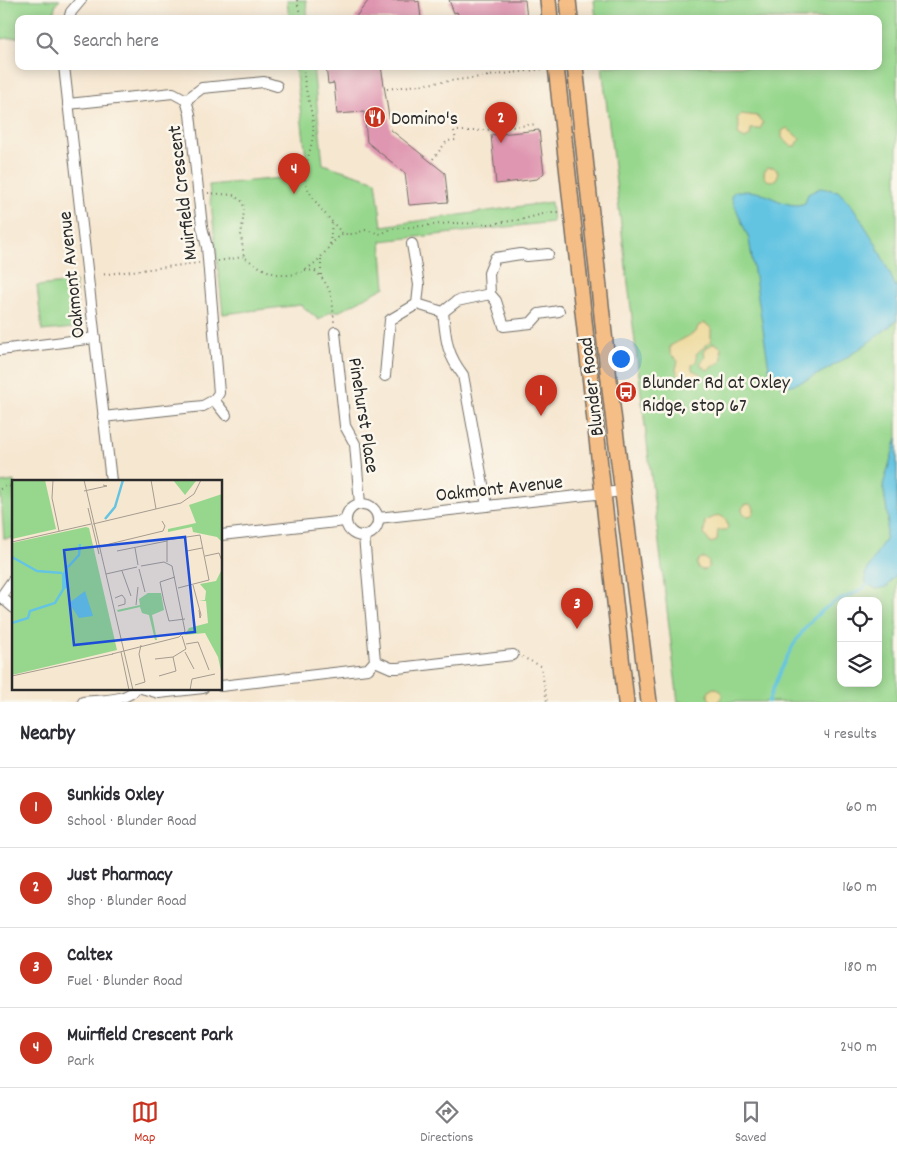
<!DOCTYPE html>
<html lang="en">
<head>
<meta charset="utf-8">
<style>
	body { margin:0; font-family:Dekko,sans-serif; background:#f2f2f3; color:#2b2b33 }
	.controls { position:absolute; right:15px; bottom:15px; display:grid; overflow:hidden; border-radius:10px; box-shadow:0 2px 12px #0003 }
	.controls button { width:45px; height:45px; display:grid; place-items:center; padding:0; border:0; border-bottom:1px solid #e1e1e2; background:#fff; color:#2b2b33; font:25px sans-serif }
	.you { position:absolute; left:620px; top:358px; width:18px; height:18px; margin:-12px; border:4px solid #fff; border-radius:50%; background:#1a73e8; box-shadow:0 0 0 8px #1a73e833 }
	.badge { display:grid; place-items:center; width:32px; height:32px; border-radius:50%; background:#c8321e; color:#fff; font-size:16px; font-weight:700 }
	.pin { position:absolute; translate:-50% -41px; filter:drop-shadow(0 1px 2px #0008) }
	.pin::after { content:''; position:absolute; top:26px; width:18px; height:15px; background:inherit; clip-path:polygon(0 0,100% 0,50% 100%) }
	.list { margin:0; padding:0; list-style:none }
	h2 { display:flex; justify-content:space-between; align-items:center; height:65px; margin:0; padding:0 20px; font-size:21px }
	h2 small { font-size:16px; font-weight:400; color:#7c7c81 }
	.list li { display:grid; grid-template-columns:32px 1fr auto; gap:15px; align-items:center; box-sizing:border-box; height:80px; padding:0 20px; border-top:1px solid #e1e1e2 }
	.list b { display:block; font-size:19px; white-space:nowrap }
	.list p { margin:0; font-size:16px; white-space:nowrap; color:#7c7c81 }
	.list em { font-size:16px; font-style:normal; color:#7c7c81 }
	.icon { flex:none; width:28px; height:28px; fill:none; stroke:currentColor; stroke-width:2; stroke-linecap:round; stroke-linejoin:round }
	.map { position:relative; flex:none; width:897px; height:702px; overflow:hidden }
	.search { position:absolute; background:#fff; box-shadow:0 2px 12px #0003; left:15px; right:15px; top:15px; height:55px; display:flex; align-items:center; gap:12px; box-sizing:border-box; padding:0 18px; border-radius:10px; color:#7c7c81; font-size:19px }
	.sheet { height:385px; background:#fff }
	nav { display:flex; justify-content:space-around; align-items:center; box-sizing:border-box; height:70px; border-top:1px solid #e1e1e2; background:#fff; font-size:14px; color:#7c7c81 }
	nav a { display:grid; justify-items:center; gap:2px }
	nav .on { color:#c8321e }
	.map>svg:first-child { display:block }
</style>
</head>
<body>
<div class="map">
<svg width="897" height="702" viewBox="0 0 897 702">
	<rect width="100%" height="100%" fill="#fbf7ec"/>
	<filter id="ink" filterUnits="userSpaceOnUse"><feTurbulence type="fractalNoise" baseFrequency=".02" numOctaves="2"/><feDisplacementMap in="SourceGraphic" scale="10" xChannelSelector="R" yChannelSelector="G"/><feConvolveMatrix kernelMatrix="1 2 1 2 8 2 1 2 1" color-interpolation-filters="sRGB"/></filter>
	<filter id="wash" filterUnits="userSpaceOnUse"><feTurbulence type="fractalNoise" baseFrequency=".0096" numOctaves="4" result="noise"/><feDisplacementMap in="SourceGraphic" scale="20" xChannelSelector="R" yChannelSelector="G"/><feGaussianBlur stdDeviation="1.12" result="paint"/><feColorMatrix in="noise" values="0 0 0 0 0 0 0 0 0 0 0 0 0 0 0 0 0 1.4 0 .05"/><feComposite in="paint" operator="in"/></filter>
	<g filter="url(#wash)">
		<rect width="100%" height="100%" fill="#f6e7d1"/>
		<!-- green -->
		<g fill="#97d78d" stroke="#61815c" fill-rule="evenodd">
			<polygon points="0,0 60,0 56,4 52,19 19,19 19,37 0,39"/>
			<polygon points="287,0 306,0 308,19 289,19"/>
			<path d="M594 0H897V702H678L602 66H878V19H596ZM841 601H878V683H841Z"/>
			<polygon points="295,66 313,66 323,164 376,181 382,226 551,202 553,222 381,241 385,287 340,311 330,312 319,320 301,305 223,314 209,185 292,177 306,156"/>
			<polygon points="75,282 79,322 74,328 42,331 37,286"/>
			<polygon points="14,481 14,538 4,539 0,483"/>
		</g>
		<!-- sand -->
		<g fill="#eeda9e" stroke="#8c8264">
			<polygon points="741,114 757,116 763,123 760,129 751,129 750,136 745,139 738,135 739,125 737,119"/>
			<polygon points="787,128 800,139 796,146 791,146 782,138 782,131"/>
			<circle cx="771" cy="174" r="7"/>
			<polygon points="705,323 711,328 711,341 696,354 697,360 692,365 692,370 701,374 700,379 696,382 679,379 676,369 678,361 670,353 670,346 696,332 698,326"/>
			<polygon points="714,343 721,347 722,361 707,370 700,364 705,357 704,352 706,348"/>
			<circle cx="748" cy="510" r="6"/>
			<polygon points="719,515 726,519 728,527 726,530 718,530 717,541 710,543 704,534 705,521"/>
			<circle cx="703" cy="564" r="6"/>
			<circle cx="715" cy="695" r="7"/>
		</g>
		<!-- water -->
		<g fill="#64c4e2" stroke="#487886">
			<path d="M820 188 838 191 853 207 876 244 897 289V320C877 338 808 388 782 386L773 378 769 368 749 239 732 199V194L736 191C743 191 750 191 756 192 771 195 789 210 805 203L808 194Z"/>
			<polygon points="897,438 897,573 887,587 876,589 866,583 865,574 885,539 888,519 883,485"/>
		</g>
		<g fill="none" stroke-linecap="round" stroke-linejoin="round">
			<!-- stream -->
			<path stroke="#64c4e2" stroke-width="3" d="M768 702C781 665 799 624 833 603 846 595 860 594 870 582"/>
		</g>
		<g id="blocks">
			<!-- building -->
			<g fill="#df96b0">
				<polygon points="369,0 415,0 416,2 419,1 421,19 354,19"/>
				<polygon points="449,0 525,0 527,19 460,19 457,12 454,13"/>
				<polygon points="326,66 381,66 391,130 445,173 448,202 409,205 405,173 367,142 364,112 337,114 334,83 328,84"/>
				<polygon points="539,130 544,173 537,179 496,184 491,135"/>
			</g>
		</g>
	</g>
	<g filter="url(#ink)">
		<use href="#blocks" fill-opacity="0" stroke="#726d65" stroke-width="1"/>
		<g fill="none" stroke-linecap="round" stroke-linejoin="round">
			<!-- street casing -->
			<g stroke="#726d65" stroke-width="12">
				<g id="street">
					<polyline points="69,19 71,12 81,0"/>
					<polyline points="64,66 111,481"/>
					<polyline points="186,100 202,88 264,82 277,86"/>
					<polyline points="68,104 173,93 186,100 190,114 202,227 207,247 219,393 214,400 203,406 103,417"/>
					<polyline points="548,254 527,256 521,254 495,258 489,273 490,294 496,301 504,326 531,323 539,314 559,311"/>
					<polyline points="417,304 443,312 457,301 490,294"/>
					<path d="M443 312C446 339 446 353 463 375L487 506"/>
					<polyline points="335,332 345,426 355,444 360,504"/>
					<polyline points="0,350 95,338"/>
					<polyline points="385,376 390,320 417,304 419,285 412,244"/>
					<polyline points="214,400 226,415"/>
					<circle cx="362" cy="520" r="16"/>
					<polyline points="378,518 623,491"/>
					<polyline points="221,535 345,521"/>
					<polyline points="364,536 375,661"/>
					<polyline points="13,580 1,597 14,608"/>
					<polyline points="375,661 391,668 398,668 513,655"/>
					<polyline points="221,686 368,669 375,661"/>
					<polyline points="141,688 159,693 203,688"/>
					<path d="M83 702C97 700 128 702 136 688"/>
				</g>
			</g>
			<!-- primary casing -->
			<g stroke="#726d65" stroke-width="18">
				<g id="primary">
					<polyline points="548,0 550,19"/>
					<polyline points="568,0 570,19"/>
					<polyline points="556,66 626,702"/>
					<polyline points="575,66 611,398 649,702"/>
				</g>
			</g>
			<!-- path -->
			<g stroke="#726d65" stroke-width="2" stroke-dasharray="1 4" stroke-linecap="butt">
				<polyline points="297,0 301,19"/>
				<path d="M304 66C303 88 311 103 313 123 315 140 307 156 305 173 302 192 330 219 343 234H354L365 230 381 234 391 229 451 223 491 224 524 219 550 212H559"/>
				<polyline points="487,66 488,78"/>
				<polyline points="387,89 543,69"/>
				<polyline points="433,159 447,141 456,140 454,131 476,131 537,124"/>
				<path d="M208 193 233 195 243 202 244 211 241 236 244 257C272 277 294 285 321 257 328 249 333 240 343 234"/>
				<polyline points="330,244 332,222"/>
				<polyline points="321,259 321,276"/>
				<polyline points="218,261 243,257"/>
				<path d="M305 270 315 271C332 286 333 301 334 322"/>
				<polyline points="99,275 199,263"/>
				<polyline points="0,489 7,486 14,487"/>
				<polyline points="522,657 541,666 547,702"/>
			</g>
			<!-- street -->
			<use href="#street" stroke="#fff" stroke-width="10"/>
			<!-- primary -->
			<use href="#primary" stroke="#f6be87" stroke-width="15"/>
		</g>
	</g>
	<!-- icons -->
	<defs>
		<g id="restaurant-disc" transform="scale(1.125)"><circle r="9.5" fill="#c8321e" stroke="#fbf7ec"/><path d="M-5-6h1v4h1v-4h1v4h1v-4h1v5L-1.5 .5V6h-2V.5L-5-1ZM5-6V6H3V1.5H1.5Q1.5-4 5-6Z" fill="#fff"/></g>
		<g id="bus-disc" transform="scale(1.125)"><circle r="9.5" fill="#c8321e" stroke="#fbf7ec"/><path d="M-5-6H5V4H4V6H2V4H-2V6H-4V4H-5ZM-3.5-4V0h7V-4ZM-3.5 1.2v1.5H-2V1.2ZM2 1.2v1.5H3.5V1.2Z" fill="#fff"/></g>
	</defs>
	<g fill-rule="evenodd">
		<use href="#restaurant-disc" x="375" y="117"/>
		<use href="#bus-disc" x="626" y="392"/>
	</g>
	<g text-anchor="middle" stroke-width="5" stroke-linejoin="round" paint-order="stroke">
		<!-- poi labels -->
		<g font-size="20" fill="#2b2b2b" stroke="#fbf7ec" text-anchor="start">
			<text x="391" y="124">Domino's</text>
			<text x="642" y="388">Blunder Rd at Oxley<tspan x="642" dy="23">Ridge, stop 67</tspan></text>
		</g>
		<!-- street labels -->
		<g font-size="20" fill="#2b2b2b" stroke="#fbf7ec">
			<text transform="translate(181 193) rotate(-97)" y="7">Muirfield Crescent</text>
			<text transform="translate(70 275) rotate(-96)" y="7">Oakmont Avenue</text>
			<text transform="translate(590 387) rotate(-97)" y="7">Blunder Road</text>
			<text transform="translate(365 415) rotate(81)" y="7">Pinehurst Place</text>
			<text transform="translate(499 487) rotate(-6)" y="7">Oakmont Avenue</text>
		</g>
	</g>
	<!-- overview -->
	<g transform="translate(12 480)">
		<rect width="210" height="210" fill="#f6e7d1"/>
		<path d="M0 0H33L44 49 0 59ZM161 0H184V1L173 15ZM210 14V62L205 57 181 52 180 47 156 52V49L184 43 177 25ZM74 47 77 48 105 170 0 195V63ZM210 89V191H209L206 177 193 153 173 155 177 148 196 143 194 121H187L193 120 194 111 188 104 204 101ZM136 113H149L152 130 140 135 145 160H143L137 135 130 133 128 127 106 132 105 130 128 125 127 119Z" fill="#97d78d"/>
		<path d="M56 85 55 108 50 109V94ZM73 111 81 136 67 138 57 123Z" fill="#64c4e2"/>
		<path fill="none" stroke="#64c4e2" stroke-width="2.5" d="M93 39 103 27 111 0M0 77 25 91 50 93M56 87 67 75 68 64M0 143 16 138 18 131 43 123 52 108"/>
		<path fill="none" stroke="#a59c8f" stroke-width="1" d="M41 0 40 18 47 51M72 0 121 210M139 0 144 29M72 11 95 6 91 5M76 28 87 74M81 44 169 23 182 14 189 0M0 62 79 44M89 66 151 51 153 46 150 41M123 68 126 85M105 71 155 61M175 71 190 68M193 76 207 73 210 81M155 82V60L188 55 197 100 166 108M127 89 133 112M110 91 119 116M94 94 125 87M163 97 148 102 152 122 157 141 173 139M181 105 189 135 188 138 187 130M103 118 110 115 113 119V124L106 126M124 125 126 107M174 164 186 162 197 190M109 172 117 210M173 172 182 189M100 174 167 157 173 151 160 86 152 82 129 86M143 179 161 177M0 196 101 174M147 196 164 191 161 177 174 169 170 156M123 205 133 202 127 174 129 165M178 210 180 199 203 194"/>
		<path fill="#1d4ed8" fill-opacity="0.15" stroke="#1d4ed8" stroke-width="2.5" d="M173 57 183 152 62 165 52 70Z"/>
		<rect width="210" height="210" fill="none" stroke="#2b2b2b" stroke-width="2.5"/>
	</g>
</svg>
<div class="controls">
<button><svg class="icon" aria-label="locate" viewBox="0 0 24 24"><circle cx="12" cy="12" r="6"/><path d="M12 2v4M12 18v4M2 12h4M18 12h4"/></svg></button>
<button><svg class="icon" aria-label="layers" viewBox="0 0 24 24"><path d="M12 4l9 5-9 5-9-5zM3 14l9 5 9-5"/></svg></button>
</div>
<div class="you"></div>
<div class="pin badge" style="left:541px;top:416px">1</div>
<div class="pin badge" style="left:501px;top:143px">2</div>
<div class="pin badge" style="left:577px;top:629px">3</div>
<div class="pin badge" style="left:294px;top:194px">4</div>
<div class="search"><svg class="icon" aria-label="search" viewBox="0 0 24 24"><circle cx="10" cy="10" r="6"/><path d="M15 15l6 6"/></svg>Search here</div>
</div>
<section class="sheet">
<h2>Nearby<small>4 results</small></h2>
<ul class="list">
<li><span class="badge">1</span><div><b>Sunkids Oxley</b><p>School · Blunder Road</p></div><em>60 m</em></li>
<li><span class="badge">2</span><div><b>Just Pharmacy</b><p>Shop · Blunder Road</p></div><em>160 m</em></li>
<li><span class="badge">3</span><div><b>Caltex</b><p>Fuel · Blunder Road</p></div><em>180 m</em></li>
<li><span class="badge">4</span><div><b>Muirfield Crescent Park</b><p>Park</p></div><em>240 m</em></li>
</ul>
</section>
<nav>
<a class="on"><svg class="icon" aria-label="map" viewBox="0 0 24 24"><path d="M3 6l6-2 6 2 6-2v14l-6 2-6-2-6 2zM9 4v14M15 6v14"/></svg>Map</a>
<a><svg class="icon" aria-label="directions" viewBox="0 0 24 24"><path d="M12 3l9 9-9 9-9-9zM9 14v-3h6M13 9l2 2-2 2"/></svg>Directions</a>
<a><svg class="icon" aria-label="saved" viewBox="0 0 24 24"><path d="M7 4h10v16l-5-4-5 4z"/></svg>Saved</a>
</nav>
</body>
</html>
